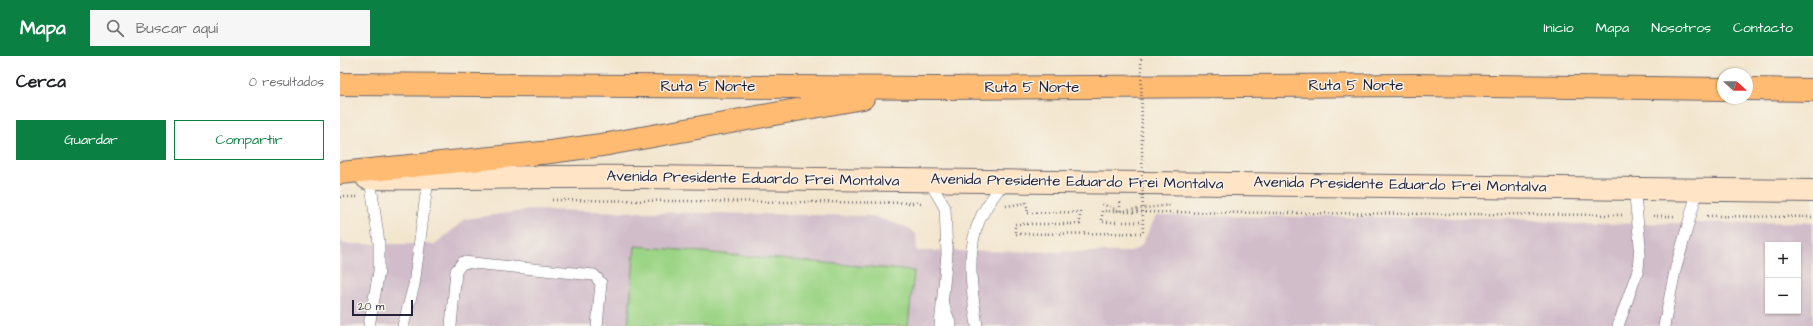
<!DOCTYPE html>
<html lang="es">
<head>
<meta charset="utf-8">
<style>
	body { margin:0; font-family:"Architects Daughter",sans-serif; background:#f6f6f6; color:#202124 }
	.controls { position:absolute; right:12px; bottom:12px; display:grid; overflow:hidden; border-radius:0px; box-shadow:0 1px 3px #0004 }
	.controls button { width:36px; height:36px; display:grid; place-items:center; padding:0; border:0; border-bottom:1px solid #e0e0e0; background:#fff; color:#202124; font:20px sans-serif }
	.compass { position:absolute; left:1377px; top:12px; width:36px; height:36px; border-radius:50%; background:#fff; box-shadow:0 1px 3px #0004; rotate:111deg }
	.scale { position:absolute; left:12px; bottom:10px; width:61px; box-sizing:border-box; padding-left:4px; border:2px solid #22223b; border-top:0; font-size:11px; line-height:14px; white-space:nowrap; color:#22223b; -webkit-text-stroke:3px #f7f3e8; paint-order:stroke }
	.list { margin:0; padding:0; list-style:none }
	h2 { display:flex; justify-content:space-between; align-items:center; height:52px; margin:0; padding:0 16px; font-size:17px }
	h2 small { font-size:13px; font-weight:400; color:#757577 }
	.actions { display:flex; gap:8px; padding:12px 16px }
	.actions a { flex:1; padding:9px 0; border:1px solid #0b8043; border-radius:0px; text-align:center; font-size:14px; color:#0b8043 }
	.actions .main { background:#0b8043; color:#fff }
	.icon { flex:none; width:22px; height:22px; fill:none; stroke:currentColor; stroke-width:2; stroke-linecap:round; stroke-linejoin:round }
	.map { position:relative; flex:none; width:1473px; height:270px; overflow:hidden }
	header { display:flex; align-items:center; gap:24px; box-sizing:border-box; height:56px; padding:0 20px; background:#0b8043; color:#fff }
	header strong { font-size:19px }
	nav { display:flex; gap:22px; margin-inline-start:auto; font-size:14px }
	.search { width:280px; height:36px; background:#f6f6f6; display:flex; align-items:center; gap:10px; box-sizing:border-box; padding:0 14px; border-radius:0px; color:#757577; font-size:15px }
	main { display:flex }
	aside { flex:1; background:#fff }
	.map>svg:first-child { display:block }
</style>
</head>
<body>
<header>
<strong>Mapa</strong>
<div class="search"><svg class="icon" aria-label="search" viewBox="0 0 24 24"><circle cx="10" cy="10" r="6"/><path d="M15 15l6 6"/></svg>Buscar aquí</div>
<nav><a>Inicio</a><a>Mapa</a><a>Nosotros</a><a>Contacto</a></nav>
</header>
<main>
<aside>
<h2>Cerca<small>0 resultados</small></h2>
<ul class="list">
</ul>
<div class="actions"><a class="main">Guardar</a><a>Compartir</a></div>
</aside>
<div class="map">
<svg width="1473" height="270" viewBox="0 0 1473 270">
	<rect width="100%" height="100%" fill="#f7f3e8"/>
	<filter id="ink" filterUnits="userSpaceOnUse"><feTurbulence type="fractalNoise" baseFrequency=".025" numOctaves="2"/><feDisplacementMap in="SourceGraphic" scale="8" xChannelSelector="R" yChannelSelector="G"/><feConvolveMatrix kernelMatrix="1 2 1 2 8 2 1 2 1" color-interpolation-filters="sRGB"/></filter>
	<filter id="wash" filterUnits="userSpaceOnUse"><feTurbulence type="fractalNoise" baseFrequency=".012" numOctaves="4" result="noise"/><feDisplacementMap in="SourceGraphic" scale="16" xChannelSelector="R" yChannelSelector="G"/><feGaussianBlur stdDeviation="0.9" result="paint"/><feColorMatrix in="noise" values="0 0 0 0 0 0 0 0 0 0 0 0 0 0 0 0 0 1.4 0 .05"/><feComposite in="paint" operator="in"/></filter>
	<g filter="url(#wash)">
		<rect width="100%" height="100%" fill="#f3e6cf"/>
		<!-- industrial -->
		<path fill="#d1bdca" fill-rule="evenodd" d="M189 154 531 160 569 172 576 178 577 195H587L791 196 801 190 816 160 1169 162 1233 168 1473 166V270H0V180L3 188H96L125 163ZM1428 189H1458V255H1428Z"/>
		<!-- green -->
		<polygon fill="#9dd586" stroke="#607c60" points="295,190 574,215 568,270 288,270"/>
	</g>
	<g filter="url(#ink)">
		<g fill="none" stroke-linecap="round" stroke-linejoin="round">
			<!-- service casing -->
			<g stroke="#6b676f" stroke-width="12">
				<g id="service">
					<polyline points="588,123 605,152 607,198 600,270"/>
					<polyline points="604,250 611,270"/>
					<polyline points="29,270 39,215 39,187 30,122"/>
					<polyline points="63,270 74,229 88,123"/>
					<polyline points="111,270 116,215 123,206 254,219 261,227 257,270"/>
					<path d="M637 270C632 235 625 196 640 163 646 149 657 136 665 124"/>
					<polyline points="1278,270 1298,214 1300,189 1294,131"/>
					<polyline points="1324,270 1335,215 1358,133"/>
				</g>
			</g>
			<!-- secondary casing -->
			<g stroke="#6b676f" stroke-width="24">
				<path id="secondary" d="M27 122C119 123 211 120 303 121 693 124 1083 128 1473 135"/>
			</g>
			<!-- motorway casing -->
			<g stroke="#6b676f" stroke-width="24">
				<g id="motorway">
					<polyline points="0,28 593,32 1073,29 1383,33"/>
					<polyline points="1407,33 1473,34"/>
					<polyline points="0,117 211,96 268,88 523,42"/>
				</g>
			</g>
			<!-- path -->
			<g stroke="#6b676f" stroke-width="2.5" stroke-dasharray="1 3" stroke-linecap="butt">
				<polyline points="0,141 17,141"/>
				<polyline points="212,144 583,147"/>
				<polyline points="686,146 688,157"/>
				<polyline points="780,146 780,155"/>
				<polyline points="762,148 780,155 831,149"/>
				<polyline points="666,150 686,147"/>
				<polyline points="778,155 762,155 762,166 803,166"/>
				<polyline points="785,156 1282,159"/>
				<polyline points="1313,160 1334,160"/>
				<polyline points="1367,160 1473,161"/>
			</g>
			<!-- service -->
			<use href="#service" stroke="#fff" stroke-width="11"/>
			<!-- secondary -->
			<use href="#secondary" stroke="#ffe4c6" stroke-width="22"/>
			<!-- motorway -->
			<use href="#motorway" stroke="#ffbb71" stroke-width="22"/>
			<!-- path-bridge -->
			<polyline stroke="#6b676f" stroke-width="2.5" stroke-dasharray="1 3" stroke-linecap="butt" points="688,157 740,156 740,168 675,168 675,178 803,177 801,0"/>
		</g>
	</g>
	<g text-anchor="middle" stroke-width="3" stroke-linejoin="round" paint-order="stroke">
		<!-- street labels -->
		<g font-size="15" fill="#22223b" stroke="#f7f3e8">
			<text x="1016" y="34">Ruta 5 Norte</text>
			<text x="368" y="35">Ruta 5 Norte</text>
			<text x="692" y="36">Ruta 5 Norte</text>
			<text transform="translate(413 122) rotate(1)" y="5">Avenida Presidente Eduardo Frei Montalva</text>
			<text transform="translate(737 125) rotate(1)" y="5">Avenida Presidente Eduardo Frei Montalva</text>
			<text transform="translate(1060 128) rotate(1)" y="5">Avenida Presidente Eduardo Frei Montalva</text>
		</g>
	</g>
</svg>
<div class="controls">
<button>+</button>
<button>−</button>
</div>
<svg class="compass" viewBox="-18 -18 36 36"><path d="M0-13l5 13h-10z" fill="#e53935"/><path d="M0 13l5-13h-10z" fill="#757577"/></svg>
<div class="scale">20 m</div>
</div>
</main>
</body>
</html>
